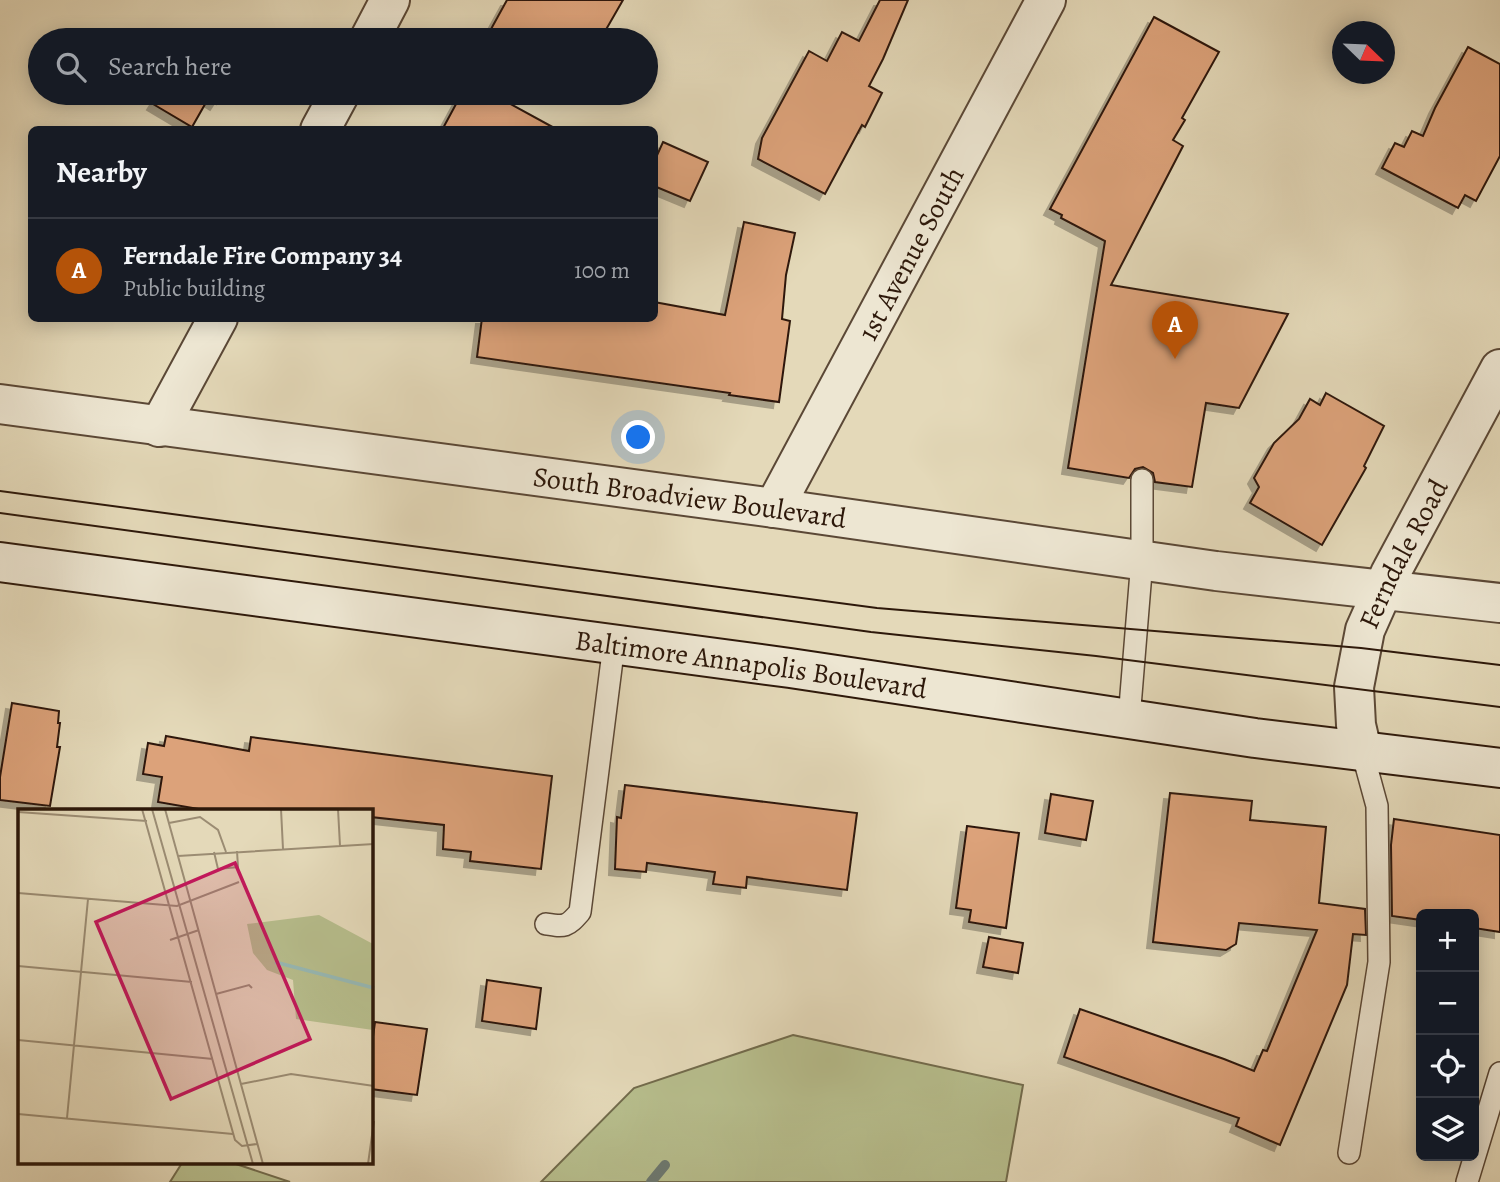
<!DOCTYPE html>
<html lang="en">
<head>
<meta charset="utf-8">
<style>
	body { margin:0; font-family:Alegreya,serif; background:#242831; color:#f1f3f6 }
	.controls { position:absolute; right:21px; bottom:21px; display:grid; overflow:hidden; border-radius:10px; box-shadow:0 4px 18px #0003 }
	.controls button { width:63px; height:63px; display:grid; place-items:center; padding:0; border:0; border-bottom:2px solid #363941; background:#171b24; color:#f1f3f6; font:35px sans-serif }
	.compass { position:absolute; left:1332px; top:21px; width:63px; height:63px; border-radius:50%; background:#171b24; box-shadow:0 4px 18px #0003; rotate:113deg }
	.you { position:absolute; left:639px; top:438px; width:24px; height:24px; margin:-18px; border:5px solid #fff; border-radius:50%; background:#1a73e8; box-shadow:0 0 0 10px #1a73e833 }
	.badge { display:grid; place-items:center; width:46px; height:46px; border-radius:50%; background:#b45309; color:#fff; font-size:23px; font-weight:700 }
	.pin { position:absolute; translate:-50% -58px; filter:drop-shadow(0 2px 4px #0008) }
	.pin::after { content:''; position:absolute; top:37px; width:24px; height:21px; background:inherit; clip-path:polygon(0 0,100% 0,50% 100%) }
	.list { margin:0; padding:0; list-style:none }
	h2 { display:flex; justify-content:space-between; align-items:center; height:91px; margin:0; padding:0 28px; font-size:30px }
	h2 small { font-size:23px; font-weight:400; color:#9ea1a6 }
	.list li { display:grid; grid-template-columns:46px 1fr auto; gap:21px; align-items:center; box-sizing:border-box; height:105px; padding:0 28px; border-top:2px solid #363941 }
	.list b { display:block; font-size:26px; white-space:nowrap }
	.list p { margin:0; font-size:23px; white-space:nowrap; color:#9ea1a6 }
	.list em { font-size:23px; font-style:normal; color:#9ea1a6 }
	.icon { flex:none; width:38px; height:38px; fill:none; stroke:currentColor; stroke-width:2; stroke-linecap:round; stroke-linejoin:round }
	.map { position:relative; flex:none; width:1500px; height:1182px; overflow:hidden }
	.search { position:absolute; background:#171b24; box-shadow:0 4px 18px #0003; left:28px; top:28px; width:630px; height:77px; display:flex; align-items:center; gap:18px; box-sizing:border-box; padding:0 24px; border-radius:38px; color:#9ea1a6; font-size:26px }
	.panel { position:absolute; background:#171b24; box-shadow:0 4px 18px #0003; left:28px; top:126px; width:630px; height:196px; border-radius:10px }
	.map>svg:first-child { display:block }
</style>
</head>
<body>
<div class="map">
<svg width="1500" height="1182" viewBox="0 0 1500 1182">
	<defs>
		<filter id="shadow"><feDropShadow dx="-6" dy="6" stdDeviation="0" flood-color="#0004"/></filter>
	</defs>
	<rect width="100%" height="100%" fill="#e4d9b9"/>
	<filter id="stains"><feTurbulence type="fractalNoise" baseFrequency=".00286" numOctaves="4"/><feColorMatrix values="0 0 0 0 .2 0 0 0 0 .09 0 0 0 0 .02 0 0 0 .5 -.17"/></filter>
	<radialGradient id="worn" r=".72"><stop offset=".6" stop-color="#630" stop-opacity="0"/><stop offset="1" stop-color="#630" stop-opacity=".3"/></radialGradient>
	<!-- green -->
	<g fill="#b7be8d" stroke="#726b4c" stroke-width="2">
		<polygon points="793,1035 1023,1085 1006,1182 541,1182 634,1088"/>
		<polygon points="182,1163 233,1163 290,1182 170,1182"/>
	</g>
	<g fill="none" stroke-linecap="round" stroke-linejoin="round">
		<!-- stream -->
		<polyline stroke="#6d7971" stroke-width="10" points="651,1182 665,1165"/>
	</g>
	<!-- building -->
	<g fill="#dca27a" stroke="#2d180a" stroke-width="2" filter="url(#shadow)">
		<polygon points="507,0 623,0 600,40 485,40"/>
		<polygon points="880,0 908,0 883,59 869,86 882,93 865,127 862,125 825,194 758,159 762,138 809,51 827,61 842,32 859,41"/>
		<polygon points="1154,17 1219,52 1182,118 1185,120 1173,140 1183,146 1111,285 1288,314 1239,408 1206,403 1192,487 1155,482 1153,473 1143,467 1135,469 1129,478 1068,468 1105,241 1061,218 1062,215 1050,209"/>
		<polygon points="1468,47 1500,64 1500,156 1476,201 1465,195 1458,208 1382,168 1395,143 1404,147 1412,131 1423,136 1435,108"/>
		<polygon points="160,93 223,93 216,104 208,99 192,127 153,104"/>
		<polygon points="462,93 509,93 512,94 507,102 558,130 442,130"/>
		<polygon points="663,142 708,162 690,201 654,186 654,162"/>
		<polygon points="744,222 795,233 786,275 782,319 790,321 779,402 729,395 730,393 477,357 482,318 654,318 654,302 725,315"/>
		<polygon points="1326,393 1384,426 1364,466 1366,468 1322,545 1250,503 1259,487 1254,478 1274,443 1299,419 1310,399 1320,405"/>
		<polygon points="12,703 59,711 58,723 60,723 57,747 60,747 50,806 0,800 0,777"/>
		<polygon points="166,736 249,751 251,737 552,776 541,869 470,861 471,852 443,849 444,825 371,817 371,811 210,811 158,802 162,777 143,774 148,743 164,746"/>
		<polygon points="625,785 857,813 847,890 747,877 746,888 713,884 715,872 647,863 646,872 615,869 617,817 621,818"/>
		<polygon points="1170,793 1252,801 1250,820 1326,827 1319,903 1365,909 1366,935 1353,934 1347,985 1280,1145 1236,1126 1239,1118 1064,1057 1080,1009 1224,1059 1254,1071 1263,1050 1267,1051 1317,930 1239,923 1236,944 1226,950 1153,942"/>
		<polygon points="1051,794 1093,801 1086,840 1045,833"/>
		<polygon points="1394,819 1500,835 1500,932 1474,928 1474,914 1421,914 1421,920 1392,916 1391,845"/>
		<polygon points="967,826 1019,833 1006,928 969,922 971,910 956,908"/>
		<polygon points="989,937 1023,943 1018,973 983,967"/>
		<polygon points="487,980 541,988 536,1029 482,1021"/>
		<polygon points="375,1022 427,1029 417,1095 371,1089 371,1051"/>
	</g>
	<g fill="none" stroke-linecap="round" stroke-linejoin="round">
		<!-- service casing -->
		<g stroke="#5b4836" stroke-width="24">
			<g id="service">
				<polyline points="1129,719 1142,560 1142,480"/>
				<path d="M546 924C565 927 567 927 580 912L614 644"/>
				<polyline points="1349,1153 1379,962 1377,806 1362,751"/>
				<polyline points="1467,1182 1500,1073"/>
			</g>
		</g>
		<!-- minor casing -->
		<g stroke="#5b4836" stroke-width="42">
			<g id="minor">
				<polyline points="369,40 390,0"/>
				<polyline points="320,130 340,93"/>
				<path id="s1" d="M0 404 774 508 1216 571 1500 603"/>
				<polyline points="159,427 218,318"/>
				<path id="s2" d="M774 508 1046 0"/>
				<path id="s3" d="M1362 751 1356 725 1354 687 1365 630 1390 574 1500 369"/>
			</g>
		</g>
		<!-- secondary casing -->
		<g stroke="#2d180a" stroke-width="42">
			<g id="secondary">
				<path id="s4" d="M0 562 790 668 1255 738 1500 768"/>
			</g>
		</g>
		<!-- service -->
		<use href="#service" stroke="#ede6d2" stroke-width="21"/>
		<!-- minor -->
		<use href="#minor" stroke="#ede6d2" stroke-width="38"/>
		<!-- secondary -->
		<use href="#secondary" stroke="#ede6d2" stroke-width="38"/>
		<!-- tram -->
		<g stroke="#2d180a" stroke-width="2">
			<polyline points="0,491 877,608 1361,648 1500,665"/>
			<polyline points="0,513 871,632 1096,656 1500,707"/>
		</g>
	</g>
	<g text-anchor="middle" stroke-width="6" stroke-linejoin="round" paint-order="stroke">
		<!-- street labels -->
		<g font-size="28" fill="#2d180a" stroke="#ede6d2">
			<text dy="10" stroke="none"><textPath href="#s2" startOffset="289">1st Avenue South</textPath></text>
			<text dy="10" stroke="none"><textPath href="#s1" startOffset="696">South Broadview Boulevard</textPath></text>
			<text dy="10" stroke="none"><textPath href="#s3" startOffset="208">Ferndale Road</textPath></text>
			<text dy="10" stroke="none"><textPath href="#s4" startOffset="758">Baltimore Annapolis Boulevard</textPath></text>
		</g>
	</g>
	<!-- overview -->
	<g transform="translate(18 809)">
		<rect width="355" height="355" fill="#e4d9b9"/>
		<path d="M301 106 355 135V221L278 210 275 171 249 161 235 144 229 115Z" fill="#b7be8d"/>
		<path fill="none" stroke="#97b9b5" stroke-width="3.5" d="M257 153 356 179"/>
		<path fill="none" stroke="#9b8c73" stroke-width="2" d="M124 0 217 331 224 337 239 335M134 0 235 355M147 0 245 355M263 0 265 40M320 0 322 37M0 3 129 12M151 14 182 8 200 21 208 43M196 43 200 60 220 58 219 42M160 47 356 35M0 84 159 97 221 73M152 131 181 121M0 157 174 173M198 185 231 176 234 179M0 231 195 250M223 275 273 265 356 277M0 305 215 325M49 309 70 90M350 355 356 312"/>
		<path fill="#c2185b" fill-opacity="0.15" stroke="#c2185b" stroke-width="3.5" d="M217 54 292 230 153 290 78 113Z"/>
		<rect width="355" height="355" fill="none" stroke="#2d180a" stroke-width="3.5"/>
	</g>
	<rect width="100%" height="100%" filter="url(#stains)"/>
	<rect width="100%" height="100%" fill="url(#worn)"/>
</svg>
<div class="controls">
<button>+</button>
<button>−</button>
<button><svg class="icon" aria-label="locate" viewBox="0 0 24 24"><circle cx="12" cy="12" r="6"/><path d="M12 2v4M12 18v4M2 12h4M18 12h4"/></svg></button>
<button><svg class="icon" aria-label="layers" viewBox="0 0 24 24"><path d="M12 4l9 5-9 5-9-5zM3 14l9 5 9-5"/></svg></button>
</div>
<svg class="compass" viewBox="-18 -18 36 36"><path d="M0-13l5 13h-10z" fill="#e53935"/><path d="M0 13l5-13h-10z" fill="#9ea1a6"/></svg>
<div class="you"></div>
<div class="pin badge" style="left:1175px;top:359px">A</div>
<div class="search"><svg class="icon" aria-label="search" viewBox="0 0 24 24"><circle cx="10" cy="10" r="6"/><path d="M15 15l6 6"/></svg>Search here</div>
<section class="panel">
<h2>Nearby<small></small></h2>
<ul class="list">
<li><span class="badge">A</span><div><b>Ferndale Fire Company 34</b><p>Public building</p></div><em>100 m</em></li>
</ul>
</section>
</div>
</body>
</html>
